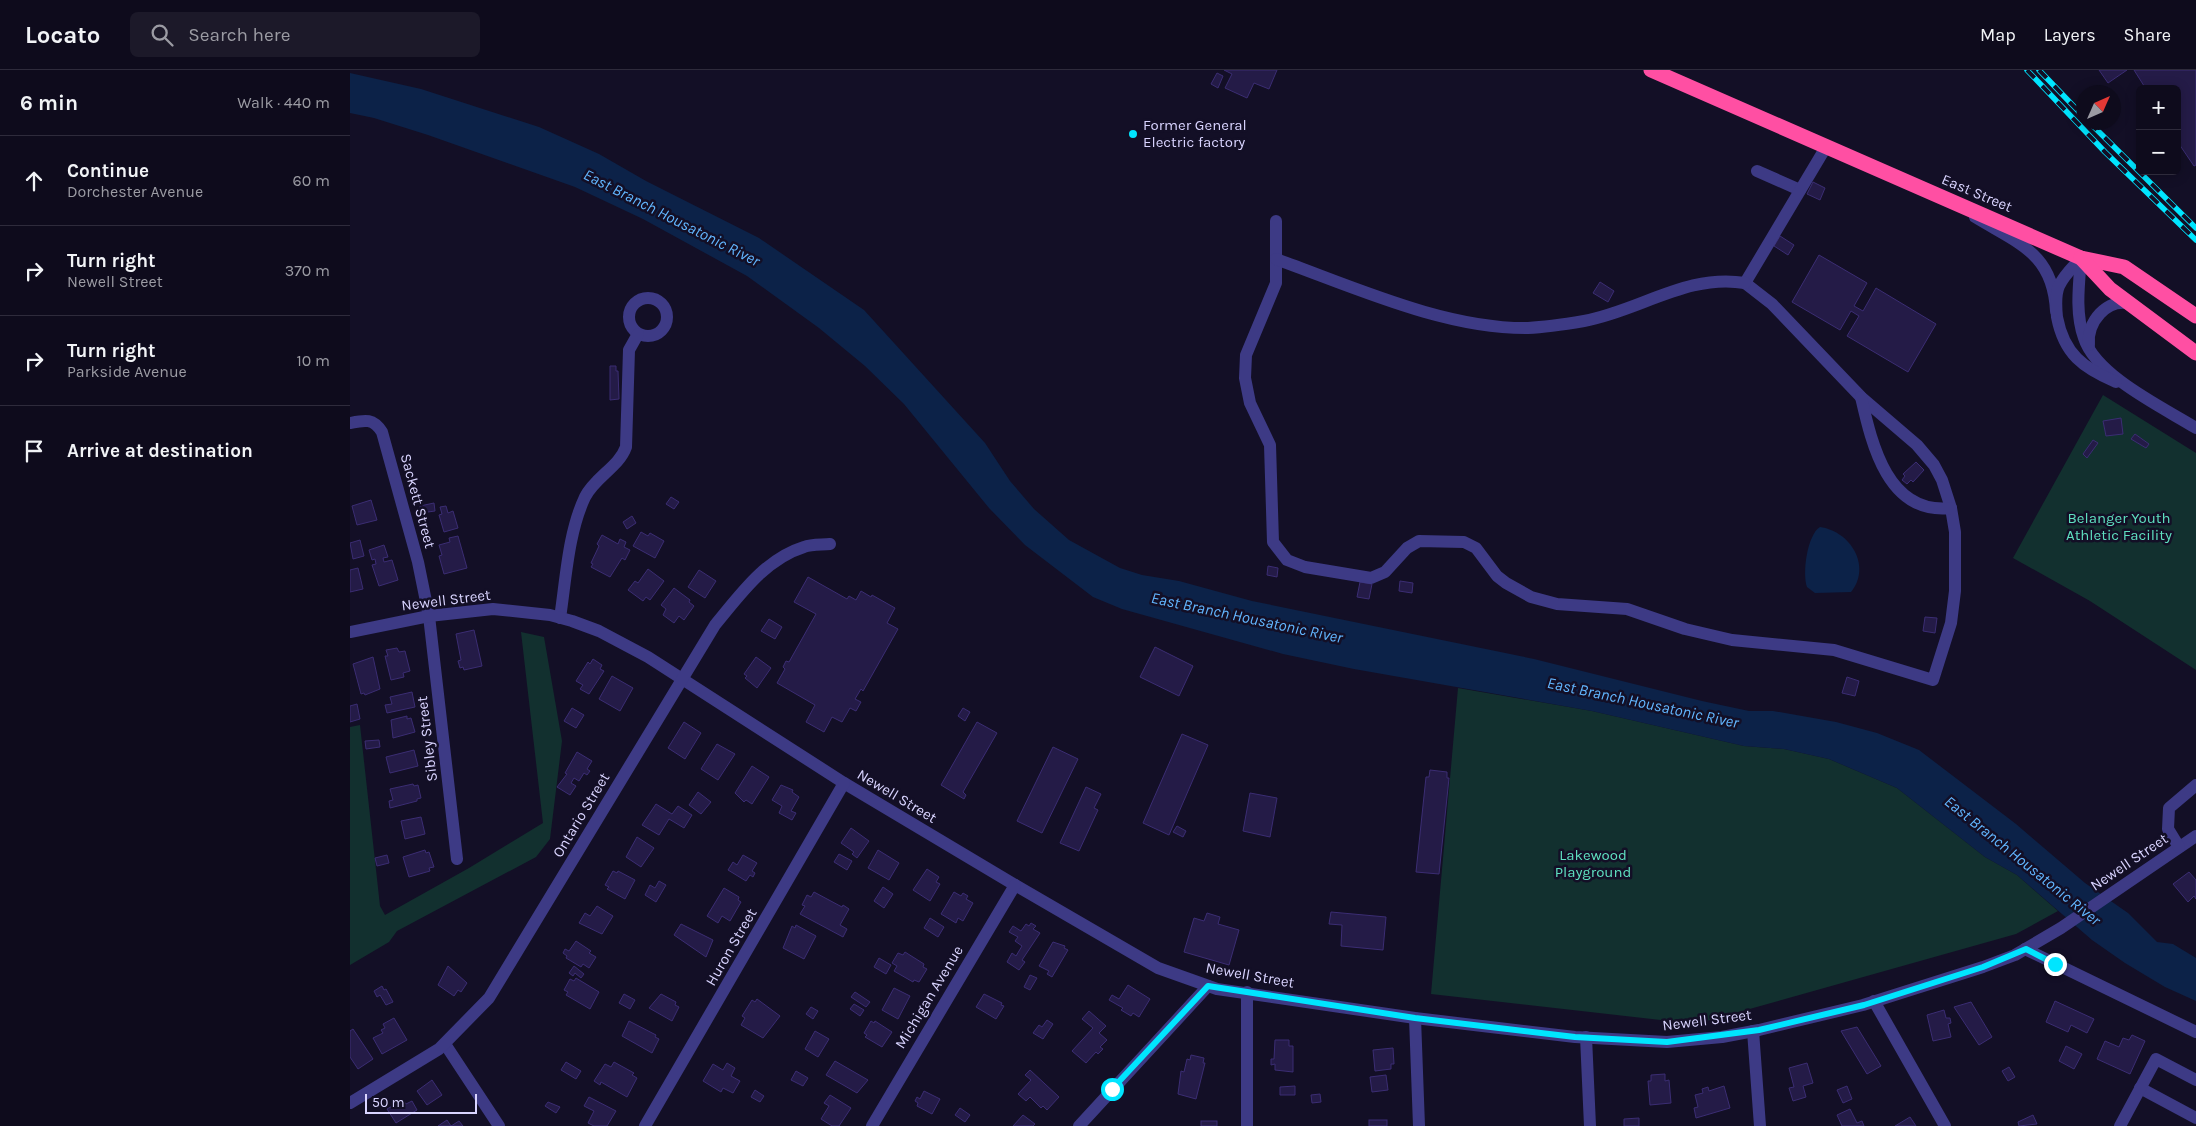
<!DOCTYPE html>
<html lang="en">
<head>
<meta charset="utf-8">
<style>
	body { margin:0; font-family:Karla,sans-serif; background:#1c1929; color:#f1f3f6 }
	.controls { position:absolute; right:15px; top:15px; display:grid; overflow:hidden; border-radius:8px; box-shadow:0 2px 12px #0003 }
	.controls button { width:45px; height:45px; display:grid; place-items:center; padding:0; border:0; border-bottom:1px solid #2e2b3b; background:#0e0b1c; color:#f1f3f6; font:25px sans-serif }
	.compass { position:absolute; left:1726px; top:15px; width:45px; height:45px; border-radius:50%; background:#0e0b1c; box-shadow:0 2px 12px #0003; rotate:45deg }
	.scale { position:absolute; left:15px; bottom:12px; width:112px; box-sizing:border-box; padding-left:5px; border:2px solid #d9d4ff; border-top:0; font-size:14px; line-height:18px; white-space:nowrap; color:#d9d4ff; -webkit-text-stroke:4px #130f26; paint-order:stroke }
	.stop { position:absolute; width:15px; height:15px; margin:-11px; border:4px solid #00e5ff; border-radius:50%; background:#fff }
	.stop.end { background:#00e5ff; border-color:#fff; box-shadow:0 1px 5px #0008 }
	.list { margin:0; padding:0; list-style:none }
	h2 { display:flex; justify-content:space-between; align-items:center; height:65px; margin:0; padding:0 20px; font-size:21px }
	h2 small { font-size:16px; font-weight:400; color:#9b9ba3 }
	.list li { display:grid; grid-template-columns:32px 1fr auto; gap:15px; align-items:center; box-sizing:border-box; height:90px; padding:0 20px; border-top:1px solid #2e2b3b }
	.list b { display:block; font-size:19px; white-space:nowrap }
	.list p { margin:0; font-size:16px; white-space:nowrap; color:#9b9ba3 }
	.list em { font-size:16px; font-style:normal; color:#9b9ba3 }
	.icon { flex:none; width:28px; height:28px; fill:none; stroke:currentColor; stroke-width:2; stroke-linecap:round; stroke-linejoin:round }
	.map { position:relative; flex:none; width:1846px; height:1056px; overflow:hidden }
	header { display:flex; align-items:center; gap:30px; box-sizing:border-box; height:70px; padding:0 25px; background:#0e0b1c; border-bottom:1px solid #2e2b3b }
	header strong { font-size:24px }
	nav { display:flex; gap:28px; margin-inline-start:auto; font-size:18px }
	.search { width:350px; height:45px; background:#1c1929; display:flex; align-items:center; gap:12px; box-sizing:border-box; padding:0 18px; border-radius:8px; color:#9b9ba3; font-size:19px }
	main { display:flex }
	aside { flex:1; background:#0e0b1c }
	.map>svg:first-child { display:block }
</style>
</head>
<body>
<header>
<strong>Locato</strong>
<div class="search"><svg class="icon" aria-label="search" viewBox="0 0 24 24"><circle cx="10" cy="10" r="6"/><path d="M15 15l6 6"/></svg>Search here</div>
<nav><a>Map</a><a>Layers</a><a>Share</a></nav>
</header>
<main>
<aside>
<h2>6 min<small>Walk · 440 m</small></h2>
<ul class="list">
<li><svg class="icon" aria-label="ahead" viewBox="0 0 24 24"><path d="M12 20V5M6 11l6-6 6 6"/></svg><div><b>Continue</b><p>Dorchester Avenue</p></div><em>60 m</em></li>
<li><svg class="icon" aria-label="right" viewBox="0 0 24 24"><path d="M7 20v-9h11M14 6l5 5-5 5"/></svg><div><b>Turn right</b><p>Newell Street</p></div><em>370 m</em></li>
<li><svg class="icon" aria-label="right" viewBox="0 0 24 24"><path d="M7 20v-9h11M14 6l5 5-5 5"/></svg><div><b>Turn right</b><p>Parkside Avenue</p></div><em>10 m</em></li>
<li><svg class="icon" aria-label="arrive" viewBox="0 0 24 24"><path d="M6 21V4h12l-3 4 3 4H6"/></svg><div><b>Arrive at destination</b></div></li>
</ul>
</aside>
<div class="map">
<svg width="1846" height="1056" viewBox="0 0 1846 1056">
	<rect width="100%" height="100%" fill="#130f26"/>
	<!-- green -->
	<g fill="#12302f">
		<polygon points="1753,325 1846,383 1846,600 1740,531 1663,488"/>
		<polygon points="171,562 194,567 212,671 200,769 186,787 47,861 39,872 0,895 0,657 10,655 30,836 35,845 119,798 193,753"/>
		<polygon points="1108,618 1242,641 1394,676 1434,679 1479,689 1547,718 1635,787 1667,805 1708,841 1666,864 1346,954 1081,924"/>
	</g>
	<!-- water -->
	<g fill="#0c2248">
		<polygon points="0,3 71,19 189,57 249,84 296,111 409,168 514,240 635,373 660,411 684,439 719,470 770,498 792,505 829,511 902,531 1184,589 1352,631 1399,641 1423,641 1486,652 1527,663 1569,680 1666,754 1735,813 1778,843 1807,872 1823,874 1846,888 1846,931 1815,917 1775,893 1742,870 1667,805 1635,787 1547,718 1479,689 1434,679 1394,676 1242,641 1004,599 933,584 772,539 743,527 675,475 639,438 554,334 515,296 469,258 397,206 293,149 225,117 78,65 24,48 0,43"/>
		<path d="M1470 457C1500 461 1522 496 1501 522L1465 523 1457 517C1452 504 1457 465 1470 457Z"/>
	</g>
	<!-- building -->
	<g fill="#241b47" stroke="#3b2d73">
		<polygon points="874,0 927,0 919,19 904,13 897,28 875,18 882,4"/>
		<polygon points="1749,0 1777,0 1758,13"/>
		<polygon points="1784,0 1846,0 1846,95 1844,96 1827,71 1827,19 1796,19"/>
		<polygon points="867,3 873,6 868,18 861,14"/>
		<polygon points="1463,112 1475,118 1470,130 1457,124"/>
		<polygon points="1430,166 1444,175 1438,185 1424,176"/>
		<polygon points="1469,185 1517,213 1504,236 1513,241 1526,218 1586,254 1558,302 1497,266 1509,246 1501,241 1490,260 1442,232"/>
		<polygon points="1250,212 1264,221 1258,232 1243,223"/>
		<polygon points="260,296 266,296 266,301 268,301 269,329 260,330"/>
		<polygon points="1771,348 1773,364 1756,366 1753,351"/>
		<polygon points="1785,364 1799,374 1796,378 1781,369"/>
		<polygon points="1743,370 1748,373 1737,388 1733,384"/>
		<polygon points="1566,392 1574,400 1563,412 1561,410 1557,414 1552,410 1555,406 1553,404"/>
		<polygon points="321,427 329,432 324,439 316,434"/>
		<polygon points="21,430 27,450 7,455 2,436"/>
		<polygon points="84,433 85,441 71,443 70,436"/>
		<polygon points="96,436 98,443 103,441 108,458 94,462 89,445 92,444 90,437"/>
		<polygon points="282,446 286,453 277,459 273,452"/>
		<polygon points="291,462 298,466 300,463 314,471 305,488 283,476"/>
		<polygon points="252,465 268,474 270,469 276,472 274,477 280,480 275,490 272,488 260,507 241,497 243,494 241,493 249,476 247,474"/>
		<polygon points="108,466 117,498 94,504 89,486 92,485 89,475 100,472 99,468"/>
		<polygon points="10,470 14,486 3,489 0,473"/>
		<polygon points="34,475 38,487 33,488 34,492 42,490 48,510 29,516 22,495 26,494 25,489 22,490 19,480"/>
		<polygon points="918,496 928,498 927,507 917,505"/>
		<polygon points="8,498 13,519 0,522 0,500"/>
		<polygon points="298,499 314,511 300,530 296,527 293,531 278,520 285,511 288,513"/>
		<polygon points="349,500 366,511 355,528 338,517"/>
		<polygon points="458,507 497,529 499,526 506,530 511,521 521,527 522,525 545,538 537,553 548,559 513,621 511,619 505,629 511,632 506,641 500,638 492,652 482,647 474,662 456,652 465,635 427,613 435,599 433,597 436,591 439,592 466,544 444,532"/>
		<polygon points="1050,511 1063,513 1062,523 1049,521"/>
		<polygon points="1010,512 1022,514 1019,529 1007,527"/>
		<polygon points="324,518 340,530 339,532 344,536 334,550 329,546 324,553 313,545 316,539 311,535"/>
		<polygon points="1575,547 1587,548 1585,563 1573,561"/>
		<polygon points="419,549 432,557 425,569 411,561"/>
		<polygon points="124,560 132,596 114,600 113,597 110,598 108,591 111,590 106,564"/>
		<polygon points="805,577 843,596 829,626 790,607"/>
		<polygon points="47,578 49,582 55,581 60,601 53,603 54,607 41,610 35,586 38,586 36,580"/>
		<polygon points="23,587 30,619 15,625 14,623 11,624 3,594"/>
		<polygon points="406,587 421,598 407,618 395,608 397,606 394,604"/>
		<polygon points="243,589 252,595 250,599 254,601 239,624 230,619 233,615 226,611 238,592 240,594"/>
		<polygon points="262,606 283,618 270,641 249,629"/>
		<polygon points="1497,607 1509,611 1505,626 1492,623"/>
		<polygon points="62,622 65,637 37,643 35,635 42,634 40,627"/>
		<polygon points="7,634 10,649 0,652 0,636"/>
		<polygon points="222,638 234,645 226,658 214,651"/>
		<polygon points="613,638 620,642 615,651 608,646"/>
		<polygon points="57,646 57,649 61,648 65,662 43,668 41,650"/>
		<polygon points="334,652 351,663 335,689 318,678"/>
		<polygon points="627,652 647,663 613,722 616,725 614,729 591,715"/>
		<polygon points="832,664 858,675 819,765 793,753"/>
		<polygon points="29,670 30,677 16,679 15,671"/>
		<polygon points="367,674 385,684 368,710 351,699"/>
		<polygon points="703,677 728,689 692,763 667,751"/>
		<polygon points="64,680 68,696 40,703 36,687"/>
		<polygon points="227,682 242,691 237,699 240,701 237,705 234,703 229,711 224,708 221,713 226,716 220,725 207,717 217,704 215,703"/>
		<polygon points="402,696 419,707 402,734 396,730 394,732 385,723"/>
		<polygon points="1080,700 1097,702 1097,708 1099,708 1089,804 1066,802 1076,707 1079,707"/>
		<polygon points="63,714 64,716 68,715 71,728 67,729 67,731 40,738 39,731 43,730 40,719"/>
		<polygon points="431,715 443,720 442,722 449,727 441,741 446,743 442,750 429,743 432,736 422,730"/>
		<polygon points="736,717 751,724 744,738 748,740 729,781 710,773"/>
		<polygon points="348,722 361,732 351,744 339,735"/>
		<polygon points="900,723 927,728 920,767 893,761"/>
		<polygon points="306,734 322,744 328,736 342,745 334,758 319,749 309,765 292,755"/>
		<polygon points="71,747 75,764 55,769 51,751"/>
		<polygon points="827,756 836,761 833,767 823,762"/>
		<polygon points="501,758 519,771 507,788 502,784 504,782 491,773"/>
		<polygon points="287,767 304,778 291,797 276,787"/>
		<polygon points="75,780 76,783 79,782 84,797 79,798 80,801 59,807 53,787"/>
		<polygon points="528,780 549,793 539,810 518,798"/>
		<polygon points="489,784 502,791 497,800 484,792"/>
		<polygon points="37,785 39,793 27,796 25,788"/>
		<polygon points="393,785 407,793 402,801 405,803 403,807 400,805 396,811 378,800 383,792 387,795"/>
		<polygon points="577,799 589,807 586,812 590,814 580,831 563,820"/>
		<polygon points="263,801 267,803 268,801 285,810 275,829 257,819 259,817 255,815"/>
		<polygon points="1839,802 1846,810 1846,829 1844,826 1838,832 1823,814"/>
		<polygon points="309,811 316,815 306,832 295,825 300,815 305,818"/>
		<polygon points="533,817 543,824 534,838 524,831"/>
		<polygon points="374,818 389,827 388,830 391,832 380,851 372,846 368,853 357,846"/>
		<polygon points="464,822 492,837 493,835 499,839 490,855 497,859 493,867 450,844 455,836 452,835 457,825 461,827"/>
		<polygon points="604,822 611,826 613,823 618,826 616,829 623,833 613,851 608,848 606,853 591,844"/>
		<polygon points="247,836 263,846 252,864 229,853 235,843 240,846"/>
		<polygon points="981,842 1036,847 1033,880 991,876 992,855 979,854"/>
		<polygon points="857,843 870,847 868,854 889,860 879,895 834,882 844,848 854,851"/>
		<polygon points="580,848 594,857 588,867 574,858"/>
		<polygon points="681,853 686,856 683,859 690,863 672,890 675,892 669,900 657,892 662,883 666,886 672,876 665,871 668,867 659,862 663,856 671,861 676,854 679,856"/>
		<polygon points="331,854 363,870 356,887 324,865"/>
		<polygon points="446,855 466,866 454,889 433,878 442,856 445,858"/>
		<polygon points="226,871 241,881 239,883 246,887 239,898 233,894 231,897 216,888 217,886 213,883 215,879 219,881"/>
		<polygon points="703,872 715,876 714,878 718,880 702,907 697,904 699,901 689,896"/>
		<polygon points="555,882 574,894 573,897 577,899 569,912 564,910 563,912 544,901 547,896 542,893 548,883 553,885"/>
		<polygon points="529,888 541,895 536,904 524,897"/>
		<polygon points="98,896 117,913 111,922 108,920 104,926 88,915"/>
		<polygon points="224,896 234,904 231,908 225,903 223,906 219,903"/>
		<polygon points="680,905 687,908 680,920 674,917"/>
		<polygon points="226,908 249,922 240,939 216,925 218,922 214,920 220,909 224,911"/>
		<polygon points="778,915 800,929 789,947 783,943 781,946 771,940 773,938 759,930 762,925 769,929"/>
		<polygon points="32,916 34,920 36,919 43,932 36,935 30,925 27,927 24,921"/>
		<polygon points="544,918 560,926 548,949 532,940"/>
		<polygon points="505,922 520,932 516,937 501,927"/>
		<polygon points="274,924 285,930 280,939 269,933"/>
		<polygon points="311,924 326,932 325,935 329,937 322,951 299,938"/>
		<polygon points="634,924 652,933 651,935 654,936 646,949 626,937"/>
		<polygon points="407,929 430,946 413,968 391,955 395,948 392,946 402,930 405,932"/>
		<polygon points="1705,931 1744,949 1737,963 1721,955 1718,962 1696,952"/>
		<polygon points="1621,932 1642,967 1629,975 1604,937"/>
		<polygon points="504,934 514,940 510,946 500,939"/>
		<polygon points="461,937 468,941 463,949 456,944"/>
		<polygon points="1594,940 1596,948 1600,948 1601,953 1598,954 1601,967 1583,971 1577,945"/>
		<polygon points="739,941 756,956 749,963 757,970 750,977 753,979 748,984 746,982 736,993 722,981 743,958 732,949"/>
		<polygon points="44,948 57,970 32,984 23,968 33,963 31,960 35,958 33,954"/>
		<polygon points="697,950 703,954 693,969 683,963 689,955 692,957"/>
		<polygon points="279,951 306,965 305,967 309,969 302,983 272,966"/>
		<polygon points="521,951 524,953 525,951 542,962 532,977 515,967 517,965 514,963"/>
		<polygon points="1507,957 1531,996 1517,1004 1491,961"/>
		<polygon points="3,959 23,989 8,999 0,987 0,961"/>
		<polygon points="465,961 479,969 468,987 455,979"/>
		<polygon points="1782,965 1795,971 1780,1004 1747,989 1755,971 1769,977 1773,968 1779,970"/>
		<polygon points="925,970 939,970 939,976 943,976 943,1002 925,1000 925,994 921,995 921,989 924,989"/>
		<polygon points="1716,976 1732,984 1724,999 1709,991"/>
		<polygon points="1043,978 1044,994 1041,994 1041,999 1025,1001 1023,980"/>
		<polygon points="841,985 854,988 853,993 855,993 846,1029 828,1024 831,1001 834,1002 837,989 840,990"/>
		<polygon points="485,991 518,1010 507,1023 476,1005"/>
		<polygon points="216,992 231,1001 226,1009 211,1000"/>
		<polygon points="264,992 284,1003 282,1005 287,1008 277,1027 251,1012 250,1015 244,1011 255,994 261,997"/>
		<polygon points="377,993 385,998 381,1006 390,1011 383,1023 373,1018 371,1022 353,1011 363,994 373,1000"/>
		<polygon points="1457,993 1463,1013 1453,1016 1456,1027 1443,1031 1439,1018 1444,1017 1439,998"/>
		<polygon points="1659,997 1665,1007 1658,1011 1652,1001"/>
		<polygon points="680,1000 709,1027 697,1040 693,1036 691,1038 680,1027 676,1031 668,1024 681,1010 675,1005"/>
		<polygon points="446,1001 458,1008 453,1016 441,1010"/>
		<polygon points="1315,1004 1315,1011 1319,1010 1321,1033 1300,1035 1298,1011 1301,1011 1301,1005"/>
		<polygon points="1036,1005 1038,1020 1022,1022 1020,1007"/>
		<polygon points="82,1010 92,1025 77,1035 67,1021"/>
		<polygon points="945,1016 945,1025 930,1025 930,1017"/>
		<polygon points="1374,1016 1380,1038 1346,1048 1344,1038 1348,1037 1345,1025 1353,1023 1352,1019 1358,1017 1359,1021"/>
		<polygon points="1497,1016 1502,1029 1493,1033 1487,1020"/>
		<polygon points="405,1020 414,1026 410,1032 401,1027"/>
		<polygon points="574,1021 590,1029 582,1044 567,1036 568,1033 565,1031 567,1027 570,1029"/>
		<polygon points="970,1024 971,1032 962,1033 961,1025"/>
		<polygon points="480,1025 501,1038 489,1056 482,1056 471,1049 479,1036 474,1033"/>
		<polygon points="239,1027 266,1041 257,1056 244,1056 238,1053 244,1041 234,1036"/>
		<polygon points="53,1030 56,1034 62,1031 67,1040 46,1053 37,1039"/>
		<polygon points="198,1032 210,1037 206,1043 195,1036"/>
		<polygon points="610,1038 620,1045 615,1052 605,1045"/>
		<polygon points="1500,1039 1507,1053 1512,1051 1514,1056 1492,1056 1487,1045"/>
		<polygon points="673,1045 685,1054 683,1056 663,1056"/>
		<polygon points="1683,1045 1687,1054 1669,1056 1668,1052"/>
		<polygon points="1560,1047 1566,1056 1545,1056"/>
		<polygon points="1289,1048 1289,1056 1274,1056 1274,1049"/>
		<polygon points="97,1050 101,1056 109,1051 113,1056 88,1056"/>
		<rect x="1019" y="1050" width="18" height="6"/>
		<rect x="851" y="1051" width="16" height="5"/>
	</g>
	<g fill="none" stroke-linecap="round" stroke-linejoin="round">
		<!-- minor -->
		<g stroke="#3d3a85" stroke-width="12">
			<polyline points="1407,101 1450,120"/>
			<path d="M1625 147C1669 174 1703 183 1706 241"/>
			<polyline points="926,151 926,213 896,285 895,308 900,333 920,375 923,472 937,490 955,497 1021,508 1035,502 1057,478 1069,471 1114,472 1126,478 1147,506 1156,513 1181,527 1207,534 1277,539 1335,559 1382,570 1484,580 1583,610 1601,553 1605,521 1605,462 1601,438 1592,410 1584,395 1567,375 1511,327 1422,234 1395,213 1476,77"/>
			<path d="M1731 188C1729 214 1725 243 1734 268 1746 306 1814 338 1846 358"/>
			<path d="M1731 188C1723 197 1714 205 1709 216 1705 225 1706 237 1707 247 1714 284 1733 298 1766 312"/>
			<path d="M926 189C1004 217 1095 259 1178 258 1197 257 1216 254 1234 251 1289 241 1338 203 1395 213"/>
			<circle cx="298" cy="247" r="19"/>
			<path d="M1739 275C1736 253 1757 227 1781 234"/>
			<path d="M1511 327C1522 375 1538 445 1601 438"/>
			<path d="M0 353C15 350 23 348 32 362L68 492 79 546 107 789"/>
			<path d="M210 548C216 509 218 463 235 427 245 407 269 397 276 377L279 280 288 264"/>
			<polyline points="0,562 79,546 143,539 200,545 222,551 249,561 298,587 494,713 665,815 808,898 867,919 1065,948 1225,967 1317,972 1372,967 1409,960 1513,935 1633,897 1665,885 1711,858 1846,766"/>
			<polyline points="1829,777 1818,759 1819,738 1846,715"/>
			<polyline points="1675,879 1846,962"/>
			<polyline points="1524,931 1595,1056"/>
			<polyline points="1065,948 1069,1056"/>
			<polyline points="1403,961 1410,1056"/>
			<polyline points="1236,967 1240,1056"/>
			<polyline points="95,974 149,1056"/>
			<polyline points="1790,1018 1846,1048"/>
			<path d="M0 1033 89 979 139 928 365 555C390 525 415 489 454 477 462 474 472 475 480 474"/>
			<polyline points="295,1056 494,713"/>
			<polyline points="522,1056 665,815"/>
			<polyline points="729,1056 858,916"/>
			<polyline points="897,1056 897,922"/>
			<polyline points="1770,1056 1806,989 1846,1010"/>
		</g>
		<!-- highway -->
		<g stroke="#ff4fa3" stroke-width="15">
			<polyline points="1301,0 1731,188 1774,197 1846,246"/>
			<polyline points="1731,188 1760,219 1846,283"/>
		</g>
		<!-- rail casing -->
		<g stroke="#00e5ff" stroke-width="5.5">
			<g id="rail">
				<polyline points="1677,0 1755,82 1846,170"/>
				<polyline points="1689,0 1734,47"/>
				<polyline points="1739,52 1846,158"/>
			</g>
		</g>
		<!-- rail -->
		<use href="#rail" stroke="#130f26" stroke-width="4" stroke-dasharray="11" stroke-linecap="butt"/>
	</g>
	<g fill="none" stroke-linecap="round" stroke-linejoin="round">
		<!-- route -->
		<polyline stroke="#00e5ff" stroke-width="6" points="762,1019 858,916 1065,948 1225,967 1317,972 1409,960 1514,935 1633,897 1676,879 1705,894"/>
	</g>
	<!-- markers -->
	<circle fill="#00e5ff" stroke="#130f26" stroke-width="2" cx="783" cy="64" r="5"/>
	<g text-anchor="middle" stroke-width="5" stroke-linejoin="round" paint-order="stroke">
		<!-- poi labels -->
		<g font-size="15" fill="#d9d4ff" stroke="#130f26" text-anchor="start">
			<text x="793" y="60">Former General<tspan x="793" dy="17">Electric factory</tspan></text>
		</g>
		<!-- street labels -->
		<g font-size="15" fill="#d9d4ff" stroke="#130f26">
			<text transform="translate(1627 123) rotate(23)" y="5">East Street</text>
			<text transform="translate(68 431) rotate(75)" y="5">Sackett Street</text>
			<text transform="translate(96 530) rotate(-7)" y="5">Newell Street</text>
			<text transform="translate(77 669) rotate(-97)" y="5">Sibley Street</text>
			<text transform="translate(547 726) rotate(31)" y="5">Newell Street</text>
			<text transform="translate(231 745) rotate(-59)" y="5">Ontario Street</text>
			<text transform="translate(1779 792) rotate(-34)" y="5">Newell Street</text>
			<text transform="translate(381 877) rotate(-60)" y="5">Huron Street</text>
			<text transform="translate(900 905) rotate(10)" y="5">Newell Street</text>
			<text transform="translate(579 927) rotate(-59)" y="5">Michigan Avenue</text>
			<text transform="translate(1357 950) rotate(-7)" y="5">Newell Street</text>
		</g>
		<!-- park labels -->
		<g font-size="15" fill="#5fe0c0" stroke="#130f26">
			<text x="1769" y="453">Belanger Youth<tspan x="1769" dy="17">Athletic Facility</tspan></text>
			<text x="1243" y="790">Lakewood<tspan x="1243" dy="17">Playground</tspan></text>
		</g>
		<!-- water labels -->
		<g font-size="16" font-style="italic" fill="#62b6ff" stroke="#130f26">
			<text transform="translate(322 147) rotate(27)" y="6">East Branch Housatonic River</text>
			<text transform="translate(897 547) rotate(12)" y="6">East Branch Housatonic River</text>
			<text transform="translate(1293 632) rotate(12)" y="6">East Branch Housatonic River</text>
			<text transform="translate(1673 790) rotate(39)" y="6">East Branch Housatonic River</text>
		</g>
	</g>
</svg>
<div class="controls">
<button>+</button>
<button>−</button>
</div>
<svg class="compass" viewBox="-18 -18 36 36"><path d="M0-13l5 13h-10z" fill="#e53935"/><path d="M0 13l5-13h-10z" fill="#9b9ba3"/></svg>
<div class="scale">50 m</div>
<div class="stop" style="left:762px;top:1019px"></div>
<div class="stop end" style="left:1705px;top:894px"></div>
</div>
</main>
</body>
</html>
